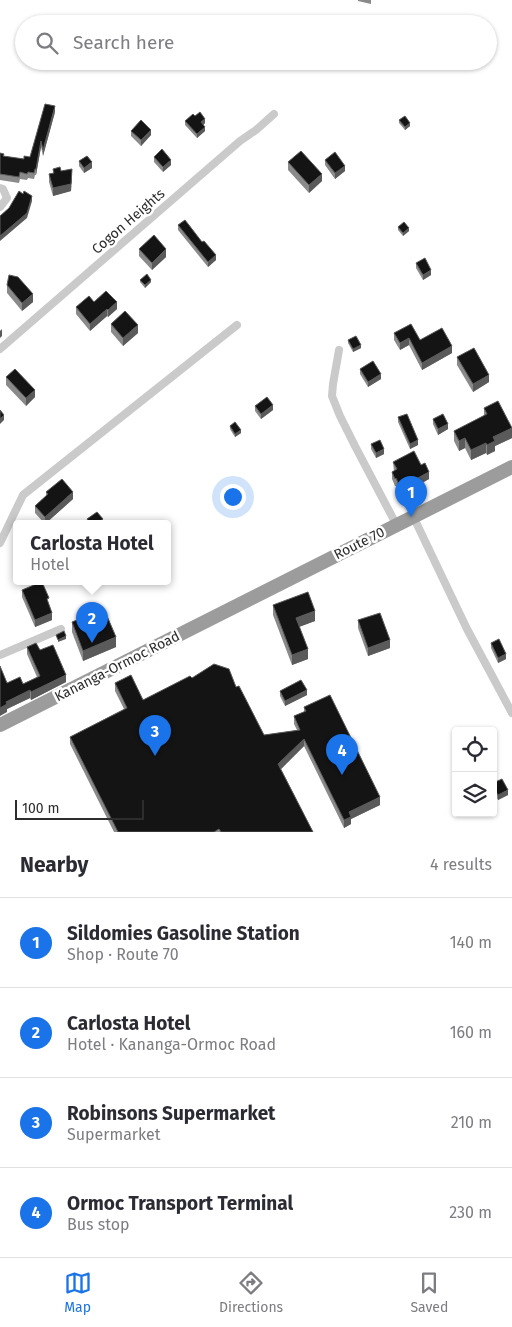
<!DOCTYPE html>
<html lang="en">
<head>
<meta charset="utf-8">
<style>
	body { margin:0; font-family:"Fira Sans",sans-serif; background:#f7f7f7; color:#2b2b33 }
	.controls { position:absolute; right:15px; bottom:15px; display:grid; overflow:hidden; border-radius:5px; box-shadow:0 1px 4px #0004 }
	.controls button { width:45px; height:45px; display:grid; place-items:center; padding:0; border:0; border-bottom:1px solid #e1e1e2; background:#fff; color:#2b2b33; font:25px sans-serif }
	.scale { position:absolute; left:15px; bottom:12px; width:129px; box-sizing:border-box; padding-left:5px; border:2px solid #2d2d2d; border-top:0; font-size:14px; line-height:18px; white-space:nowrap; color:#2d2d2d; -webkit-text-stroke:4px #fff; paint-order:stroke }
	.you { position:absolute; left:232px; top:496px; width:18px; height:18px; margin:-12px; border:4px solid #fff; border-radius:50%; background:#1a73e8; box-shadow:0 0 0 8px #1a73e833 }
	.badge { display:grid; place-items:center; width:32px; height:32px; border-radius:50%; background:#1a73e8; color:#fff; font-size:16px; font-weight:700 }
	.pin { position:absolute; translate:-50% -41px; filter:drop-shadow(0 1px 2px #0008) }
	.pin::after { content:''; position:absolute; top:26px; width:18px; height:15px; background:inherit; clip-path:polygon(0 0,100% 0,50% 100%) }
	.popup { position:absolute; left:13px; top:520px; width:158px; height:65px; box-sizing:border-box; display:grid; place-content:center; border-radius:5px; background:#fff; filter:drop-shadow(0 1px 4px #0005); font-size:16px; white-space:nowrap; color:#7c7c81 }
	.popup b { font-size:19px; color:#2b2b33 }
	.popup::after { content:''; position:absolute; left:50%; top:100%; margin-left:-10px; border:10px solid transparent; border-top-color:#fff }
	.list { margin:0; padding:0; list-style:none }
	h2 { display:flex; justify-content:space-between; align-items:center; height:65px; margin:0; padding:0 20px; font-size:21px }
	h2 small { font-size:16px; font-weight:400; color:#7c7c81 }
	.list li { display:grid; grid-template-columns:32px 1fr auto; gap:15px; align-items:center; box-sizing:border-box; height:90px; padding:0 20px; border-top:1px solid #e1e1e2 }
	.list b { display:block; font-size:19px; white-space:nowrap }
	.list p { margin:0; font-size:16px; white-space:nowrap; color:#7c7c81 }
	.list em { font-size:16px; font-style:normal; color:#7c7c81 }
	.icon { flex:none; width:28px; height:28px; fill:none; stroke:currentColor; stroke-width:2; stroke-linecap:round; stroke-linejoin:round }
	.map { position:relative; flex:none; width:512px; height:832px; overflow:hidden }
	.search { position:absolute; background:#fff; box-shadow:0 1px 4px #0004; left:15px; right:15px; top:15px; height:55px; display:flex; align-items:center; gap:12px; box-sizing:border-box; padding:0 18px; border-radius:28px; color:#7c7c81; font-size:19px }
	.sheet { height:425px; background:#fff }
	nav { display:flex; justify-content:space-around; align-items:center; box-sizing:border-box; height:70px; border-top:1px solid #e1e1e2; background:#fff; font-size:14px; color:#7c7c81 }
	nav a { display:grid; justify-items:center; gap:2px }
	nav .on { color:#1a73e8 }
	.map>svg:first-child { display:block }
</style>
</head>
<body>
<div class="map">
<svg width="512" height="832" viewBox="0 0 512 832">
	<rect width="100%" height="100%" fill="#fff"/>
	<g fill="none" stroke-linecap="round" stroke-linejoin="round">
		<!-- minor -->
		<g stroke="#cacaca" stroke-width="8">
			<polyline points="0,188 3,189 7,198 0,207"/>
			<polyline points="0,349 240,141 256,130 274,114"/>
			<polyline points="339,350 333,384 332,396 340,416 355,446 396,524"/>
			<polyline points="413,516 467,629 512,713"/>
			<polyline points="0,543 23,495 237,325"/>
			<polyline points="0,655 61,629"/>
		</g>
		<!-- trunk -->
		<polyline stroke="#9c9c9c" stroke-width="14" points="0,725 512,467"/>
	</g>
	<!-- wall -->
	<g fill="#8a8a8a">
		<polygon points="358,0 371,0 371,4 358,1"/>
		<polygon points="55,112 43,156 41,147 36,175 35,175 34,179 28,178 27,180 20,179 19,183 0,180 0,153 4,156 24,159 30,157"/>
		<polygon points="195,116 205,123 203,125 205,131 197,138 185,125 185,121"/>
		<polygon points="399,120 410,126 405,130 399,123"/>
		<polygon points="131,131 151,135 141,146 131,136"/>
		<polygon points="154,157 171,165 163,172 154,162"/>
		<polygon points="325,160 345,171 335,179 325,165"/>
		<polygon points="79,161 92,168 84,173 79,166"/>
		<polygon points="288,162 322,181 309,193 288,170"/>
		<polygon points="53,169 72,176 71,191 53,196 49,182 49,174 53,173"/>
		<polygon points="178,225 202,242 216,260 208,267 178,230"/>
		<polygon points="398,227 409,231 403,236 398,230"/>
		<polygon points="139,249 166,257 152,270 139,256"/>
		<polygon points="416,263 431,275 423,280 416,268"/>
		<polygon points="140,280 151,282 145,288 140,282"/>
		<polygon points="7,285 33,302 22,311 7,293"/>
		<polygon points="94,302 117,309 108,317 107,316 90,331 76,314 76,307"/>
		<polygon points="111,324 138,333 123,346 111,332"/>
		<polygon points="394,333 420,340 452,353 422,370 409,345 400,350 394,340"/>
		<polygon points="348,340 361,348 353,352 348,343"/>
		<polygon points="457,357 489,382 473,392 457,365"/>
		<polygon points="360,369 381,379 368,387 360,374"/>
		<polygon points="6,377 35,397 26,406 6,385"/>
		<polygon points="255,406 273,410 261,419 255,411"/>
		<polygon points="484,408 512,438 495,446 495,451 487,455 486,453 471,460 465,448 459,451 454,441 454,431 484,416"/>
		<polygon points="398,417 418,445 410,449 398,422"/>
		<polygon points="433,419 448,429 438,435 433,424"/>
		<polygon points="230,426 241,433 235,437 230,429"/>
		<polygon points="371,444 384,454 376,458 371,449"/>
		<polygon points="393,462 429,479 419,485 420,493 409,499 408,497 402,500 396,486 395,486 392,479 392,472 394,471"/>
		<polygon points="46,492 73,499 45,524 35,513 35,506 46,496"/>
		<polygon points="22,590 52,620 35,627 22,597"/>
		<polygon points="273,605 315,621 299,627 308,659 292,665 273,615"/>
		<polygon points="358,620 390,648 368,656 358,628"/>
		<polygon points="72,622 116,647 83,661 72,632"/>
		<polygon points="491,643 506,659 498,663 491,648"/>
		<polygon points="27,647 40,650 66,682 31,700 30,698 7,709 7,712 7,683 23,684 37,677 27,654"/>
		<polygon points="192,678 236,687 264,735 297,730 294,724 294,716 304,712 304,707 380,805 351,819 351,824 344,828 304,746 281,769 313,832 114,832 70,744 70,737 124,709 115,691 115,683 143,700"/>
		<polygon points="280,691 307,695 285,706 280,696"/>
		<polygon points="493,783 508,795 498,800 493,791"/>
	</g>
	<!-- shaded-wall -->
	<g fill="#5a5a5a">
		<polygon points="55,106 55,112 43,156 43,150"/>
		<polygon points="205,119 205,123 201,127 201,122"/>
		<polygon points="410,123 410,126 405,130 405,127"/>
		<polygon points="205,127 205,131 197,138 197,134"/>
		<polygon points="151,130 151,135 141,146 141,140"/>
		<polygon points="41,141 41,147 36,175 36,169"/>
		<polygon points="171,160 171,165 163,172 163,167"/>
		<polygon points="92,162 92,168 84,173 84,168"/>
		<polygon points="345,166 345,171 335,179 335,173"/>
		<polygon points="72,169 71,191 53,196 53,188"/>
		<polygon points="322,174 322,181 309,193 309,185"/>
		<polygon points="32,196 32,201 27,218 0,241 0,236"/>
		<polygon points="409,228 409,231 403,236 403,233"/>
		<polygon points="166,249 166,257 152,270 152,263"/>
		<polygon points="216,255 216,260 208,267 208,262"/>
		<polygon points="431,270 431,275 423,280 423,275"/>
		<polygon points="151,280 151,282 145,288 145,285"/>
		<polygon points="33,294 33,302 22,311 22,303"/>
		<polygon points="117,302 117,309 108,317 108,310"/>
		<polygon points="107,309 107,316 90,331 90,324"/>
		<polygon points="138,325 138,333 123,346 123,338"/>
		<polygon points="2,329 2,336 0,338 0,331"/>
		<polygon points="409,338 409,345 400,350 400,343"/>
		<polygon points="361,345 361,348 353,352 353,349"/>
		<polygon points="452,346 452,353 422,370 422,363"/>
		<polygon points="381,374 381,379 368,387 368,382"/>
		<polygon points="489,375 489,382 473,392 473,384"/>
		<polygon points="35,390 35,397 26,406 26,398"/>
		<polygon points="273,405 273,410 261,419 261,414"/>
		<polygon points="4,415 4,420 0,424 0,419"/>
		<polygon points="448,424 448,429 438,435 438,429"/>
		<polygon points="512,428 512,438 495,446 495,451 487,455 487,445 493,437"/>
		<polygon points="241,430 241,433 235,437 235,434"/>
		<polygon points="465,438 465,448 459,451 459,441"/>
		<polygon points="418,440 418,445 410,449 410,444"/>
		<polygon points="486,443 486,453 471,460 471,450"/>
		<polygon points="384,449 384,454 376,458 376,453"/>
		<polygon points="429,472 429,479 416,486 416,479"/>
		<polygon points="420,485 420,493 409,499 409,491"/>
		<polygon points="408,490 408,497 402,500 402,492"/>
		<polygon points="73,492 73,499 45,524 45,517"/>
		<polygon points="103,519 102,524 96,524"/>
		<polygon points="315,611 315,621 296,628 296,618"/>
		<polygon points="52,613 52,620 35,627 35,620"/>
		<polygon points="66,636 66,639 58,642 58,640"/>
		<polygon points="116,637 116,647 83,661 83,651"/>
		<polygon points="390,640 390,648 368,656 368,648"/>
		<polygon points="308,649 308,659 292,665 292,655"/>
		<polygon points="506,654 506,659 498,663 498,658"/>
		<polygon points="66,675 66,682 31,700 31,692"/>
		<polygon points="30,690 30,698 7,709 7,712 0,716 0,708 6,702"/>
		<polygon points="307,690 307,695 285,706 285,701"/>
		<polygon points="304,739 304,746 278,772 278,764"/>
		<polygon points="508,790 508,795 498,800 498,795"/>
		<polygon points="380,797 380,805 351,819 351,824 344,828 344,820 349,812"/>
	</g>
	<!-- building -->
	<g fill="#141414" stroke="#5a5a5a">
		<polygon points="45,104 55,106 43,150 41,141 36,169 35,169 34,173 28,172 27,174 20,172 19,177 0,174 0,153 4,154 3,156 24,159 24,156 30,157"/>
		<polygon points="200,112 205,119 201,122 205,127 197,134 185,121 193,114 195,116"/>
		<polygon points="405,116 410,123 405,127 399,120"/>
		<polygon points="141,120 151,130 141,140 131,131"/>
		<polygon points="162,149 171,160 163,167 154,157"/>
		<polygon points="301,151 322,174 309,185 288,162"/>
		<polygon points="335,152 345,166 335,173 325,160"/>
		<polygon points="87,156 92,162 84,168 79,161"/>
		<polygon points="60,167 61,171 72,169 71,184 53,188 49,174 54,173 53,169"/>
		<polygon points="19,191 23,194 24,191 32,196 27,213 0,236 0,216 9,208"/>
		<polygon points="185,220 202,242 204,241 216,255 208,262 178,225"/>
		<polygon points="404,222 409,228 403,233 398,227"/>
		<polygon points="154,235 166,249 152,263 139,249"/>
		<polygon points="425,258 431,270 423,275 416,263"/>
		<polygon points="147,274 151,280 145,285 140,280"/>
		<polygon points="9,275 18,277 33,294 22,303 7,285"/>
		<polygon points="106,291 117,302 108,310 107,309 90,324 76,307 89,296 94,302"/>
		<polygon points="125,311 138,325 123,338 111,324"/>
		<polygon points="411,324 420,340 442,328 452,346 422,363 409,338 400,343 394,333"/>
		<polygon points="356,336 361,345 353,349 348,340"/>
		<polygon points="474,348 489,375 473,384 457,357"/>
		<polygon points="373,361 381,374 368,382 360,369"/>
		<polygon points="15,369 35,390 26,398 6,377"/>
		<polygon points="267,397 273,405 261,414 255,406"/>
		<polygon points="498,401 512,428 493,437 495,441 487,445 486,443 471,450 465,438 459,441 454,431 487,414 484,408"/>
		<polygon points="0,410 4,415 0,419"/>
		<polygon points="407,414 418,440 410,444 398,417"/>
		<polygon points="443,414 448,424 438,429 433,419"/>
		<polygon points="235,422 241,430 235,434 230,426"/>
		<polygon points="380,440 384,449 376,453 371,444"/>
		<polygon points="414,451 421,465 425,463 429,472 416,479 420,485 409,491 408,490 402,492 396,478 395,479 392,472 397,469 393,462"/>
		<polygon points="62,479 73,492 45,517 35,506 48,494 46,492"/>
		<polygon points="97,512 103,519 96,524 91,524 87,519"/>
		<polygon points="41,582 42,582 49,598 47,599 52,613 35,620 22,590"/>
		<polygon points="308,592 315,611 296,618 308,649 292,655 273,605"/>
		<polygon points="104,609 116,637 83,651 72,622"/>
		<polygon points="380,613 390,640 368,648 358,620"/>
		<polygon points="64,631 66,636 58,640 56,635"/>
		<polygon points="499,639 506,654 498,658 491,643"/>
		<polygon points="36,643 40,650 53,645 66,675 31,692 30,690 6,702 7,704 0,708 0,666 7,683 20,677 23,684 40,676 27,647"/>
		<polygon points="214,664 229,669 236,687 239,686 264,735 300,730 294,716 306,711 304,707 330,695 380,797 349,812 351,817 344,820 304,739 278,764 313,832 221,832 219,829 214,832 118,832 70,737 127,708 115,683 131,675 143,700 190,676 192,678"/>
		<polygon points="301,680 307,690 285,701 280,691"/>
		<polygon points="502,779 508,790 498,795 493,786 493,783"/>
	</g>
	<g text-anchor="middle" stroke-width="5" stroke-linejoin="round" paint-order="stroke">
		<!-- street labels -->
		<g font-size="14" fill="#2d2d2d" stroke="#fff">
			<text transform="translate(128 221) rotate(-41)" y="5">Cogon Heights</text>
			<text transform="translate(359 543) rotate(-27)" y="5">Route 70</text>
			<text transform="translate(117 666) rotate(-27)" y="5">Kananga-Ormoc Road</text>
		</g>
	</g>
</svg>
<div class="controls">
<button><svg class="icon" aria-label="locate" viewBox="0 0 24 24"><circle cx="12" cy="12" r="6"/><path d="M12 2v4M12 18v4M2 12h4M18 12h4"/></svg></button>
<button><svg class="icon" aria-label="layers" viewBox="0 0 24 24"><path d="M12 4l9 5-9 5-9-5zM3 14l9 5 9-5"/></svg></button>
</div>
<div class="scale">100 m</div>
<div class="you"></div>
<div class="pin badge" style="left:411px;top:517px">1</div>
<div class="pin badge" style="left:92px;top:643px">2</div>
<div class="popup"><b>Carlosta Hotel</b>Hotel</div>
<div class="pin badge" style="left:155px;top:756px">3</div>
<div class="pin badge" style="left:342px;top:775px">4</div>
<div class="search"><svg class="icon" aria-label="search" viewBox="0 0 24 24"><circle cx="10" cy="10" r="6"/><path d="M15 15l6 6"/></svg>Search here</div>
</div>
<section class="sheet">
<h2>Nearby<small>4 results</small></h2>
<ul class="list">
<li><span class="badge">1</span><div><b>Sildomies Gasoline Station</b><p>Shop · Route 70</p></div><em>140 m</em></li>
<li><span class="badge">2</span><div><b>Carlosta Hotel</b><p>Hotel · Kananga-Ormoc Road</p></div><em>160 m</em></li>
<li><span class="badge">3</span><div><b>Robinsons Supermarket</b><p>Supermarket</p></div><em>210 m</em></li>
<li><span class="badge">4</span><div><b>Ormoc Transport Terminal</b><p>Bus stop</p></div><em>230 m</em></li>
</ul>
</section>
<nav>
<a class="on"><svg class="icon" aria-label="map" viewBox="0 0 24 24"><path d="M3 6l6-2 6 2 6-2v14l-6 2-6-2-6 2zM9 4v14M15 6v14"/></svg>Map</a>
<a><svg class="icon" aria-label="directions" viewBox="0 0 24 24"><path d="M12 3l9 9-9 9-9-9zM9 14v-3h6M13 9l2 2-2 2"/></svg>Directions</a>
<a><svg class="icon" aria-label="saved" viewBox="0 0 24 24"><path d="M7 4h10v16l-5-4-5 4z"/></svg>Saved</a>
</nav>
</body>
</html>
